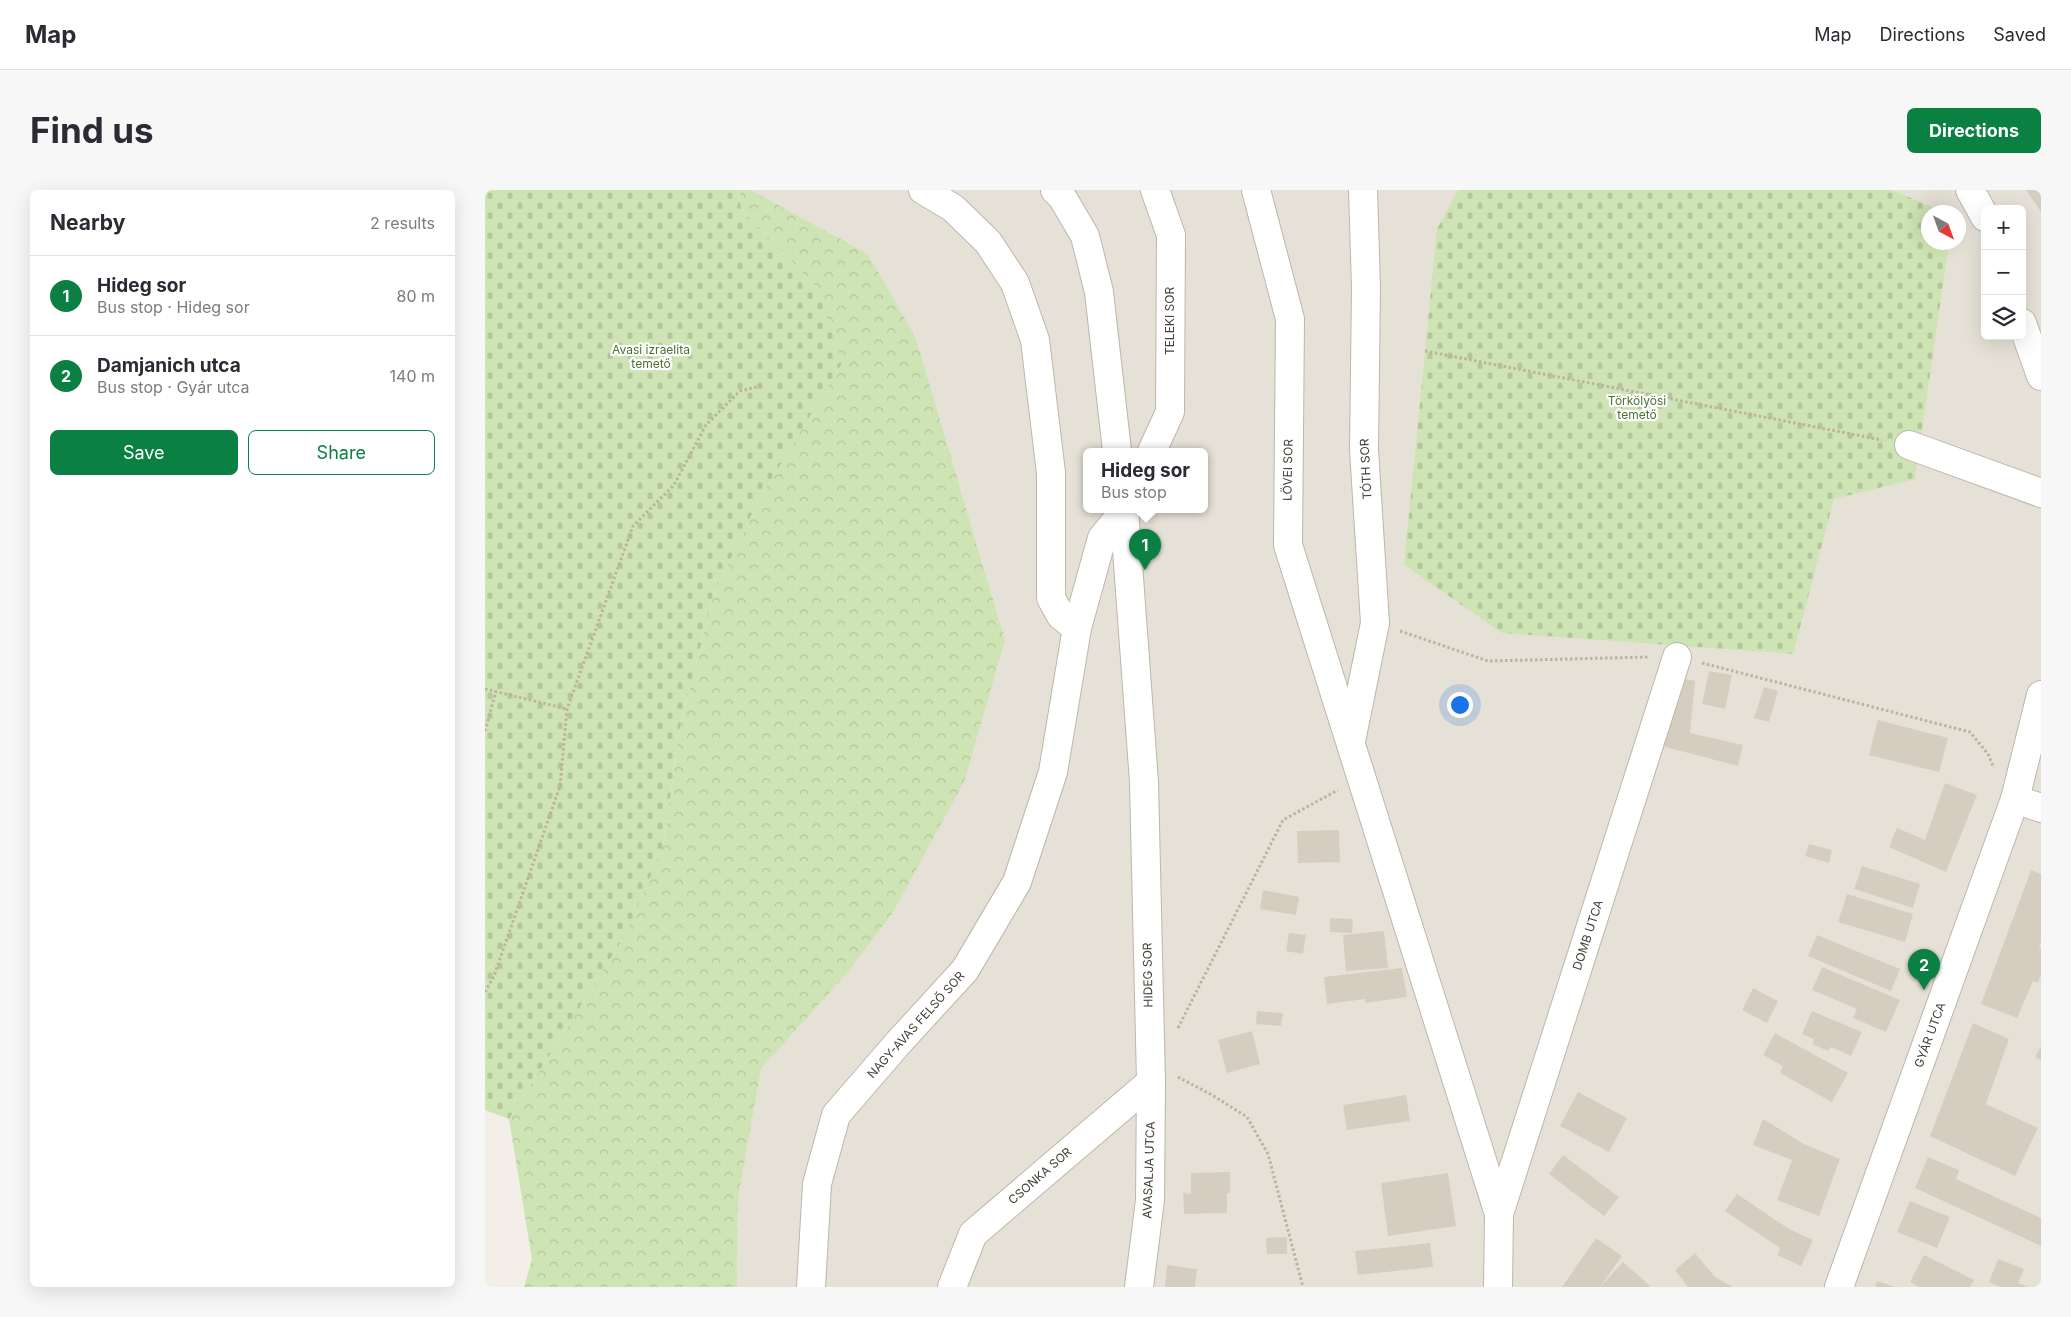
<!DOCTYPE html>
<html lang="en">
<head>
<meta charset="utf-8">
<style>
	body { margin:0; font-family:Inter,sans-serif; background:#f7f7f7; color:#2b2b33 }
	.controls { position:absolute; right:15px; top:15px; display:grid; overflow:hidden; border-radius:8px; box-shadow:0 5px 20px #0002 }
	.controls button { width:45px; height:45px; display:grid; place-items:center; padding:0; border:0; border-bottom:1px solid #e1e1e2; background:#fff; color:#2b2b33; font:25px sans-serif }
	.compass { position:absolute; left:1436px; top:15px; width:45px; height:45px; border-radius:50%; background:#fff; box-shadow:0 5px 20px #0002; rotate:139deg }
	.you { position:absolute; left:974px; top:514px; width:18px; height:18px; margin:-12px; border:4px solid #fff; border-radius:50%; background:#1a73e8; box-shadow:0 0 0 8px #1a73e833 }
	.badge { display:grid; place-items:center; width:32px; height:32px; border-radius:50%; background:#0b8043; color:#fff; font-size:16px; font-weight:700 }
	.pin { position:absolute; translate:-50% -41px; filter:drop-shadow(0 1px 2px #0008) }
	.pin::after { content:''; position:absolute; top:26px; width:18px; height:15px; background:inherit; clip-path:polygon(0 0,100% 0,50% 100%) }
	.popup { position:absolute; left:598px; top:258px; width:125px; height:65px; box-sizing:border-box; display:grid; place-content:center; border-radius:8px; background:#fff; filter:drop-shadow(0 1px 4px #0005); font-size:16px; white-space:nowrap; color:#7c7c81 }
	.popup b { font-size:19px; color:#2b2b33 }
	.popup::after { content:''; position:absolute; left:50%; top:100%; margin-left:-10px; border:10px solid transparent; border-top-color:#fff }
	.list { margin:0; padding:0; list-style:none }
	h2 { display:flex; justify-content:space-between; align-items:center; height:65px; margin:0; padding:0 20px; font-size:21px }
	h2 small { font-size:16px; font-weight:400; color:#7c7c81 }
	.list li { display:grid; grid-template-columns:32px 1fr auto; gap:15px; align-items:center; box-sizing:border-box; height:80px; padding:0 20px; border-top:1px solid #e1e1e2 }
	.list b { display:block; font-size:19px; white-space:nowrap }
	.list p { margin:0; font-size:16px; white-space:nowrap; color:#7c7c81 }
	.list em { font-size:16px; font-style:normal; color:#7c7c81 }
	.actions { display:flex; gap:10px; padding:15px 20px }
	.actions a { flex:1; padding:11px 0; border:1px solid #0b8043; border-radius:8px; text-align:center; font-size:18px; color:#0b8043 }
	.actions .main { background:#0b8043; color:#fff }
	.icon { flex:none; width:28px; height:28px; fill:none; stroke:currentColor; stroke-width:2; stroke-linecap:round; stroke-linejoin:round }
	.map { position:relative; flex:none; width:1556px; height:1097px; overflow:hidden; border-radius:8px }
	header { display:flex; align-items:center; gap:30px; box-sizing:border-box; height:70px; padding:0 25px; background:#fff; border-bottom:1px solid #e1e1e2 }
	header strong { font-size:24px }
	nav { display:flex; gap:28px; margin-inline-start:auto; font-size:18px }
	.intro { display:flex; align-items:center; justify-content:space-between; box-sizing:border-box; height:120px; padding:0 30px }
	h1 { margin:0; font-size:35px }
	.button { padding:12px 22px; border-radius:8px; background:#0b8043; color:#fff; font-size:18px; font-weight:700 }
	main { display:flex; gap:30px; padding:0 30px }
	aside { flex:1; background:#fff; border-radius:8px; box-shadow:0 5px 20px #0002 }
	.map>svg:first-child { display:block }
</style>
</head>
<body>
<header>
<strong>Map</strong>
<nav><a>Map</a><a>Directions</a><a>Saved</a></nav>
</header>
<div class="intro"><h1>Find us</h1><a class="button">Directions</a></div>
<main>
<aside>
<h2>Nearby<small>2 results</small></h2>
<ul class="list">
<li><span class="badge">1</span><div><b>Hideg sor</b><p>Bus stop · Hideg sor</p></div><em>80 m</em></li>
<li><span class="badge">2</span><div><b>Damjanich utca</b><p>Bus stop · Gyár utca</p></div><em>140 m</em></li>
</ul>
<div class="actions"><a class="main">Save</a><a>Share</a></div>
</aside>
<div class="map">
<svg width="1556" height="1097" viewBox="0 0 1556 1097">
	<defs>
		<pattern id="forest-crowns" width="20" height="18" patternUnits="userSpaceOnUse" patternTransform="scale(1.25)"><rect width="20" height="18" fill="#cfe4b4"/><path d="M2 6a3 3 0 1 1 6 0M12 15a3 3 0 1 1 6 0" fill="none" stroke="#b3c59b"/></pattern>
		<pattern id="cemetery-stones" width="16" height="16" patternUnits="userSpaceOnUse" patternTransform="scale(1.25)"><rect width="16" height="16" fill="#cfe4b4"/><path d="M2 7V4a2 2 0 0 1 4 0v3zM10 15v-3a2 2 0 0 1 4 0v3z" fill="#b3c59b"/></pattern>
	</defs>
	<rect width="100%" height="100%" fill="#f3efe8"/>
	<!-- residential -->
	<path fill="#e6e1d6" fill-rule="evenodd" d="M266 0H1556V1097H252L253 1010 276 879 363 782 520 450 431 148 383 64ZM1500 19H1537V146H1500ZM1444 22H1474V52H1444ZM601 261H719V319H601Z"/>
	<!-- forest -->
	<polygon fill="url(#forest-crowns)" points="254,0 266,0 383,64 431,148 520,450 479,592 408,722 363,782 276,879 253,1010 252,1097 39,1097 47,1069 24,929 84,834 178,656 196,532 229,404 272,313 333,99 256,19"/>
	<!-- cemetery -->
	<g fill="url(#cemetery-stones)">
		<polygon points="0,0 254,0 256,19 333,99 357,173 272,313 229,404 196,532 178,656 142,742 24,929 0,920"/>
		<polygon points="973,0 1407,0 1459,22 1444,22 1444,52 1464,53 1430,289 1349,309 1308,464 1017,443 919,375 952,39"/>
	</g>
	<!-- building -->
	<g fill="#d6cdc1">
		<polygon points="1541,0 1556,0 1556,22"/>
		<polygon points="1224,481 1247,485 1240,519 1217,514"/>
		<polygon points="1191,487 1210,491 1205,543 1258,555 1253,576 1177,556 1185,537"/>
		<polygon points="1279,497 1293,501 1284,532 1269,528"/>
		<polygon points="1393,530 1463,548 1454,582 1384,565"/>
		<polygon points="1460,593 1492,605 1461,682 1404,657 1412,638 1440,650"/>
		<polygon points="854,640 855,672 813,673 812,641"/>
		<polygon points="1324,654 1347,660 1344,673 1320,666"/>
		<polygon points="1377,676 1435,694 1428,718 1369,699"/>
		<polygon points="1546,680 1556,684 1556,752 1554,758 1556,759 1556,785 1553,793 1548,791 1532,828 1496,814"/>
		<polygon points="778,700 814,707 811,725 775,719"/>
		<polygon points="1362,704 1428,724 1420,752 1353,732"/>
		<polygon points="845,728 868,729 867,743 845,742"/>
		<polygon points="899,741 903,778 861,781 858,745"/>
		<polygon points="804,743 821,745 818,764 801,761"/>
		<polygon points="1332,745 1415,779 1406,801 1323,766"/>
		<polygon points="1337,777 1415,810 1401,842 1368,828 1372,819 1327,800"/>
		<polygon points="917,778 922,807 880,813 880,809 842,814 839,787"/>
		<polygon points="1268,798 1293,811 1282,833 1257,820"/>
		<polygon points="772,821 798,823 796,836 771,834"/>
		<polygon points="1327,821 1377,842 1366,866 1346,857 1343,861 1327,854 1329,849 1317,844"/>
		<polygon points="1488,833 1524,849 1501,914 1553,938 1530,986 1445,946"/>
		<polygon points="767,841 775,874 742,883 733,850"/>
		<polygon points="1290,843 1363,883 1347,912 1295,883 1298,876 1278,865"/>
		<polygon points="1556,856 1556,870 1550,867"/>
		<polygon points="1093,902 1142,928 1124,962 1075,936"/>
		<polygon points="921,905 925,931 862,940 858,915"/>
		<polygon points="1278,929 1319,954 1355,969 1334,1026 1292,1010 1307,970 1268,955"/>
		<polygon points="1078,965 1134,1007 1119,1026 1064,984"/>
		<polygon points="1443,967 1474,980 1471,989 1556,1028 1556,1056 1430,998"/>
		<polygon points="745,982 745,1003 742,1003 742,1023 699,1024 698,1003 706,1004 706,983"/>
		<polygon points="963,983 971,1036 903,1046 896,993"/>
		<polygon points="1252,1004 1304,1039 1328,1050 1316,1076 1292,1065 1295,1058 1240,1021"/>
		<polygon points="1425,1011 1465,1027 1452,1058 1412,1042"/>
		<polygon points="802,1047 802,1064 782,1064 781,1048"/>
		<polygon points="1111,1048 1137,1066 1115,1097 1077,1097"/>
		<polygon points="945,1053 948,1077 873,1085 870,1061"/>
		<polygon points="1210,1063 1230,1087 1248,1097 1203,1097 1190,1080"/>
		<polygon points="1439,1065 1489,1090 1485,1097 1434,1097 1425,1092"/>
		<polygon points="1513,1069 1539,1079 1533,1093 1544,1097 1516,1097 1504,1092"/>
		<polygon points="1138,1072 1165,1096 1163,1097 1115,1097"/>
		<polygon points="682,1075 712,1079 710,1097 680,1097"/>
		<polygon points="1392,1091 1410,1097 1390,1097"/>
	</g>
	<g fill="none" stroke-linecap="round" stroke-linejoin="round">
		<!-- minor casing -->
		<g stroke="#bdb6ab" stroke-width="30">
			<g id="minor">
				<polyline points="438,0 468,18 503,52 530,93 550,150 566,283 566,408 576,426 592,438"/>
				<polyline points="570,0 577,7 600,46 614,102 632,261"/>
				<polyline points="771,0 805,129 803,355 1014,1024 1013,1097"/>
				<polyline points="1485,0 1500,27"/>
				<polyline points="1537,133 1556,186"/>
				<polyline points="1424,255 1556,303"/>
				<polyline points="667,261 685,222 686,45 670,0"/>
				<polyline points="639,319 659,592 666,892 665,1010 654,1097"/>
				<polyline points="866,551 890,433 879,260 881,98 878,0"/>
				<polyline points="1530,609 1556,618"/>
				<polyline points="1014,1024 1192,467"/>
				<polyline points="326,1097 332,994 351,925 414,852 480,780 532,692 568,582 592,438 617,348 641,319"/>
				<polyline points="467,1097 488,1044 666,892"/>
				<polyline points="1354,1097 1530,609 1556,505"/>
			</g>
		</g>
		<!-- path -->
		<g stroke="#beb29e" stroke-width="3" stroke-dasharray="2.5 2.5" stroke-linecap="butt">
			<polyline points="940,161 1397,250"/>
			<polyline points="915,441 1003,471 1164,467"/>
			<polyline points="1217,473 1485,542 1503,564 1509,578"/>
			<polyline points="0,499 82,519"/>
			<polyline points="0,541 11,501"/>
			<polyline points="0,802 9,786 75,596 82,519 148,336 189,295 221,235 255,201 276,196"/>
			<polyline points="693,838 798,630 853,600"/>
			<polyline points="693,887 727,905 762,927 783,964 818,1097"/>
		</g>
		<!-- minor -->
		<use href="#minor" stroke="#fff" stroke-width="28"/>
	</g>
	<g text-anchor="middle" stroke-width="4.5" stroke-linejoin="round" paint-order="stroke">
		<!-- street labels -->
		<g font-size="12" fill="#453f37" stroke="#fff">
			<text transform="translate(685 131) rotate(-90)" y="4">TELEKI SOR</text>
			<text transform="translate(881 279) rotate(-93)" y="4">TÓTH SOR</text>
			<text transform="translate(803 280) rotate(-89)" y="4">LÖVEI SOR</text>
			<text transform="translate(1103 745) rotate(-72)" y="4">DOMB UTCA</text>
			<text transform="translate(663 785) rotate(-91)" y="4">HIDEG SOR</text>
			<text transform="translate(431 835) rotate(-48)" y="4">NAGY-AVAS FELSŐ SOR</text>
			<text transform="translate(1445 845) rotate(-70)" y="4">GYÁR UTCA</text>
			<text transform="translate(664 980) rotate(-88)" y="4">AVASALJA UTCA</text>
			<text transform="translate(555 986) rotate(-41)" y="4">CSONKA SOR</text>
		</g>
		<!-- park labels -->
		<g font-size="12" fill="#4a732f" stroke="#fff">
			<text x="166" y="164">Avasi izraelita<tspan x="166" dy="14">temető</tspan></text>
			<text x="1152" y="215">Törkölyösi<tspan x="1152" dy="14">temető</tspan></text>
		</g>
	</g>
</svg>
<div class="controls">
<button>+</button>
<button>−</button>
<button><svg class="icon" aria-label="layers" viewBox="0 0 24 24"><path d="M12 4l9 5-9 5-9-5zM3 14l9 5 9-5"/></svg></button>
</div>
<svg class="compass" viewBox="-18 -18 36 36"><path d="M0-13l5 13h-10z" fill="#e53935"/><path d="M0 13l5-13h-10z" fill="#7c7c81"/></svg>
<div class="you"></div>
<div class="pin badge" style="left:660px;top:380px">1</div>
<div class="popup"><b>Hideg sor</b>Bus stop</div>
<div class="pin badge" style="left:1439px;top:800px">2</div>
</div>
</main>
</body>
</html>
